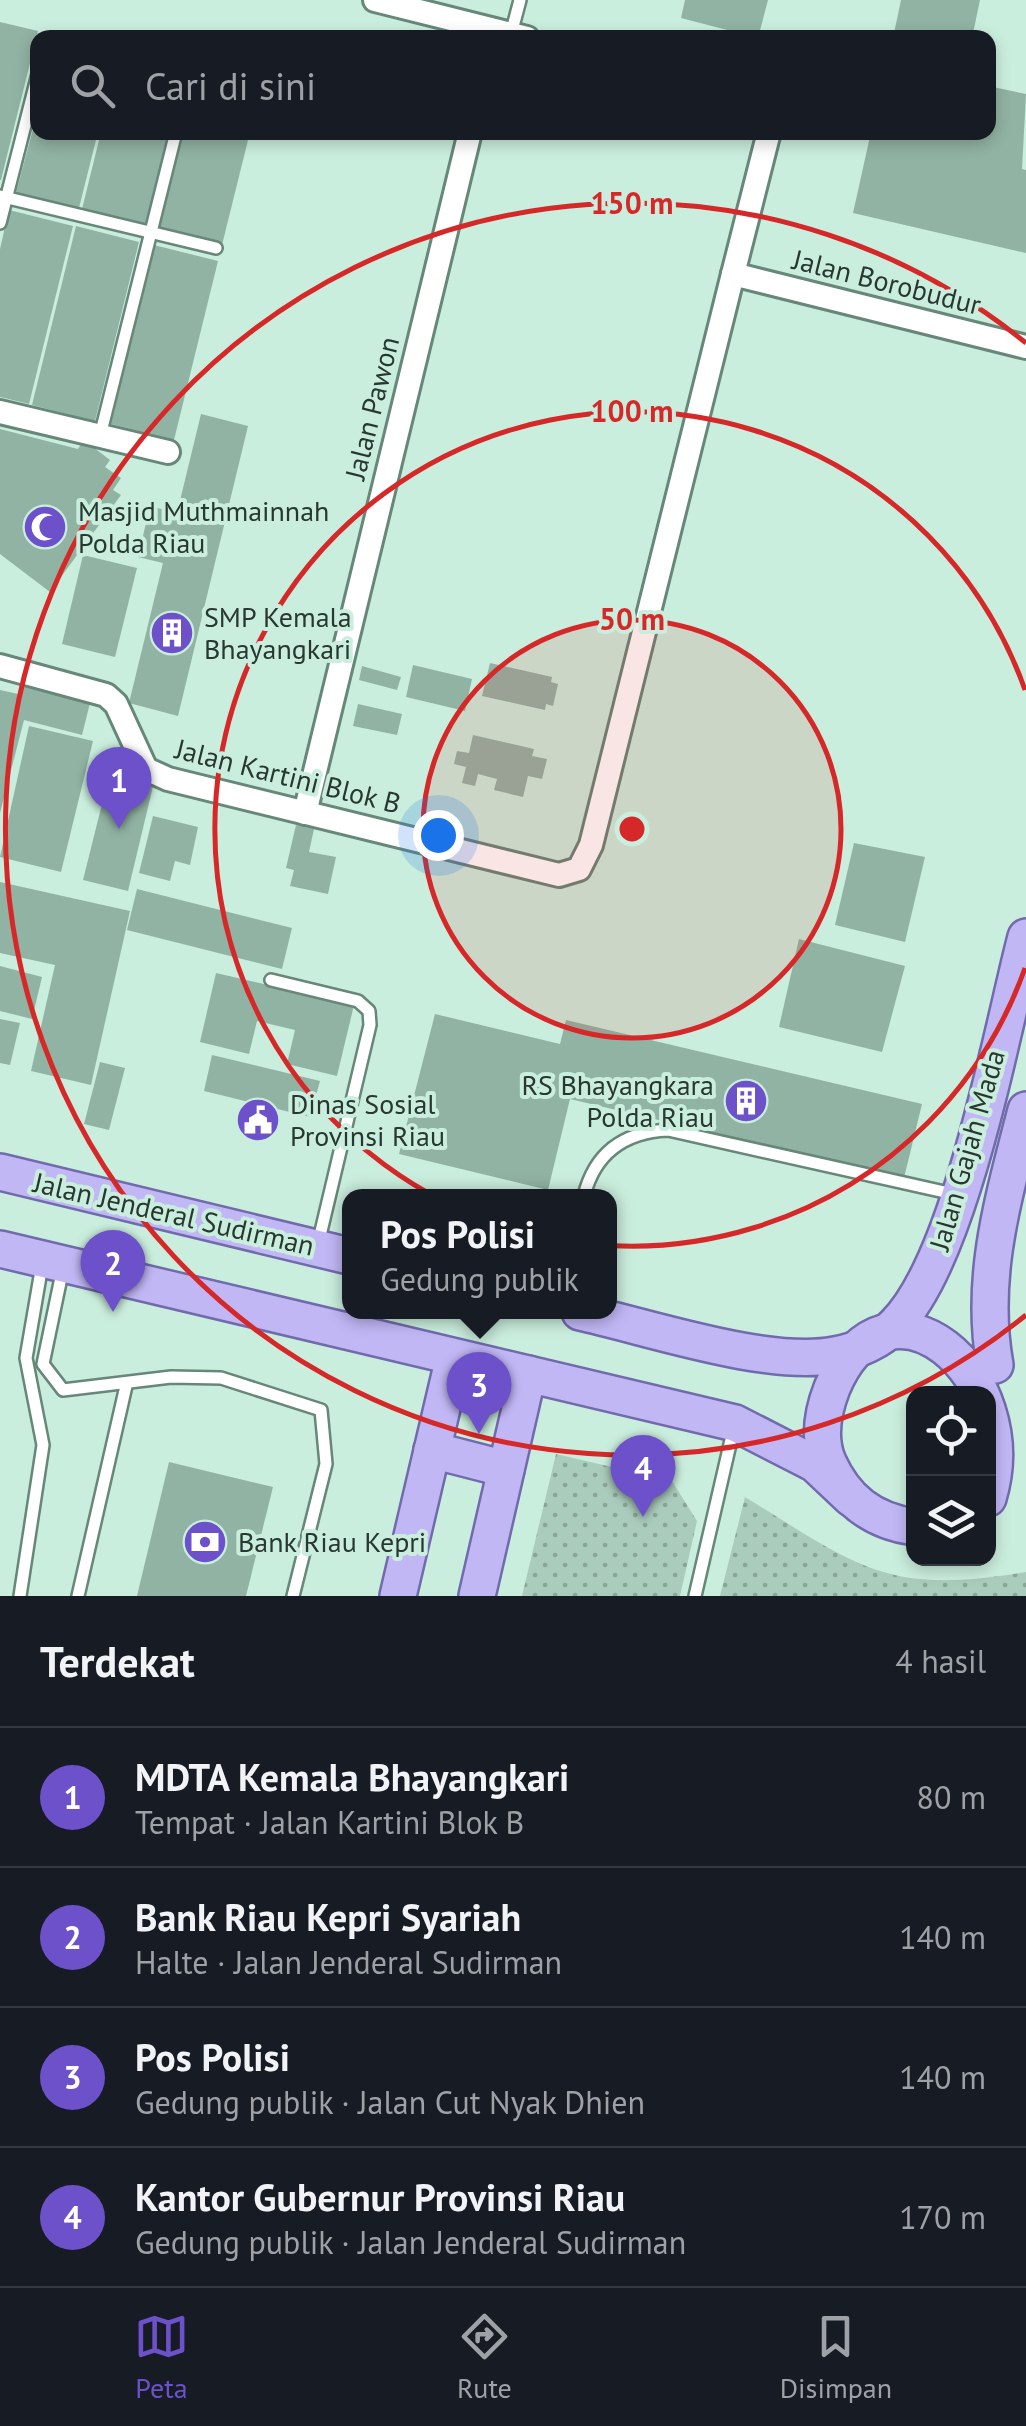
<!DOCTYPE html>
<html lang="id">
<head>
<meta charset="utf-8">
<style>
	body { margin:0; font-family:"PT Sans",sans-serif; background:#20242c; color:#f1f3f6 }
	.controls { position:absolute; right:30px; bottom:30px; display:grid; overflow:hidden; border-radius:20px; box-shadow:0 5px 15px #0003 }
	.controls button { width:90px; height:90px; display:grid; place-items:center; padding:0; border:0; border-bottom:2px solid #363941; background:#171b24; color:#f1f3f6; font:50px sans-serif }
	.you { position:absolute; left:438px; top:835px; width:35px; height:35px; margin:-25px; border:8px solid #fff; border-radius:50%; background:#1a73e8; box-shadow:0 0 0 15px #1a73e833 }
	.badge { display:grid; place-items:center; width:65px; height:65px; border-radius:50%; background:#6d51ca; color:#fff; font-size:32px; font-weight:700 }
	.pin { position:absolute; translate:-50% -82px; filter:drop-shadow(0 2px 5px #0008) }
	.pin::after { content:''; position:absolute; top:52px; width:35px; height:30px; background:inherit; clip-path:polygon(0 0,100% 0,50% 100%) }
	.popup { position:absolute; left:342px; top:1189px; width:275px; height:130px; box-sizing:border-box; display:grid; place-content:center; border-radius:20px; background:#171b24; filter:drop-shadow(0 2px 8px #0005); font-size:32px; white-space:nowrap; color:#9ea1a6 }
	.popup b { font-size:38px; color:#f1f3f6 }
	.popup::after { content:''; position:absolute; left:50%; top:100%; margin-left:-20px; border:20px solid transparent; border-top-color:#171b24 }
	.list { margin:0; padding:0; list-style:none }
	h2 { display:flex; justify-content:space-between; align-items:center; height:130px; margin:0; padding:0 40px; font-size:42px }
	h2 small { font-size:32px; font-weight:400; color:#9ea1a6 }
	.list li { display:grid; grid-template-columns:65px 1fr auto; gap:30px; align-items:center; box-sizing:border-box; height:140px; padding:0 40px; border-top:2px solid #363941 }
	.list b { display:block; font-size:38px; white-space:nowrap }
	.list p { margin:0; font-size:32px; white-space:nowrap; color:#9ea1a6 }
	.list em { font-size:32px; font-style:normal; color:#9ea1a6 }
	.icon { flex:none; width:55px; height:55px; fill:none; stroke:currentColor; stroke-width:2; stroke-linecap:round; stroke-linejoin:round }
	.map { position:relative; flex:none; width:1026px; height:1596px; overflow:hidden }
	.search { position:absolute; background:#171b24; box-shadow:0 5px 15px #0003; left:30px; right:30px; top:30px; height:110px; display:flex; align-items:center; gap:25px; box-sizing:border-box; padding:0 35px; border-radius:20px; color:#9ea1a6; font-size:38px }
	.sheet { height:690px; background:#171b24 }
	nav { display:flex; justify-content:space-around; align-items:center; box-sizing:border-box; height:140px; border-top:2px solid #363941; background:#171b24; font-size:28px; color:#9ea1a6 }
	nav a { display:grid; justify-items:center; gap:5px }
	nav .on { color:#6d51ca }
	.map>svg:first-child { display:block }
</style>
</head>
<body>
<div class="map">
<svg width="1026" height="1596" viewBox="0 0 1026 1596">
	<defs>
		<pattern id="grass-dots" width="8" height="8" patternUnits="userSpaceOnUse" patternTransform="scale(2.5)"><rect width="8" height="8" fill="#aaccbc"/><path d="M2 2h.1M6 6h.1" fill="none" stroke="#8aa699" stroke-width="1.8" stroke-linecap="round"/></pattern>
	</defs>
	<rect width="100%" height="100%" fill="#caeedd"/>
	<!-- grass -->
	<g fill="url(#grass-dots)">
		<polygon points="556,1454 672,1481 697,1521 680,1596 522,1596"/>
		<path d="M745 1497C859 1567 887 1596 1026 1572V1596H720Z"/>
	</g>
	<!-- building -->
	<g fill="#91b3a3">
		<polygon points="685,0 768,0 758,38 681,18"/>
		<polygon points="901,0 980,0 972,38 893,38"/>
		<polygon points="0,22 38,31 1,180 0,180"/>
		<polygon points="988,86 1026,94 1022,169 1026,170 1026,253 853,213 871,132 988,132"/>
		<polygon points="38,110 38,132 98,132 79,208 16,193"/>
		<polygon points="101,132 168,132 146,224 82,209"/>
		<polygon points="183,132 250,132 222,245 159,229"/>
		<polygon points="9,210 73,226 29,404 0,397 0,249"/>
		<polygon points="76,226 139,242 95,421 32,405"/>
		<polygon points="154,245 218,261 174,440 111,424"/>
		<polygon points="201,414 248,426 178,716 129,703 163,563 138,557 150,506 177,513"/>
		<polygon points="0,429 78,449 84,440 110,460 105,467 121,478 113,490 121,495 50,592 0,554"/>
		<polygon points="83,555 137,568 115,657 62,644"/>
		<polygon points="490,663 552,677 551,682 558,684 553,706 546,704 545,710 482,696"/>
		<polygon points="413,665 472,679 465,711 406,697"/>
		<polygon points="362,666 401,677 397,690 359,680"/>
		<polygon points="23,677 92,695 82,735 24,720 0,813 0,690 18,694"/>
		<polygon points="358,704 402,714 397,735 353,726"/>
		<polygon points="29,726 93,741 61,872 0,857"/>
		<polygon points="473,735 534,749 532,756 547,759 542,779 528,776 523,797 494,790 497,779 478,774 475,786 462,783 466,767 454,764 457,751 469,753"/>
		<polygon points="111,768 155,778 128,891 83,880"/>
		<polygon points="153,816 198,827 190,865 175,861 170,881 139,873"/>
		<polygon points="296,825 314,829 309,852 336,857 328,894 290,886 294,870 286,868"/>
		<polygon points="854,843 925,857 905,942 835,925"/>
		<polygon points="0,882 130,911 91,1085 31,1071 55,965 0,953"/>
		<polygon points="137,889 292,928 282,969 127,930"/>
		<polygon points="799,939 905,966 882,1052 779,1027"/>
		<polygon points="0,966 42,977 32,1019 0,1011"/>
		<polygon points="216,973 354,1005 337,1076 287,1064 295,1030 257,1021 249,1054 200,1042"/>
		<polygon points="435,1014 560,1044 566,1020 922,1104 904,1178 570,1099 548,1190 399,1154"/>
		<polygon points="0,1019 20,1023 10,1065 0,1063"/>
		<polygon points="212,1055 320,1081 310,1117 204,1091"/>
		<polygon points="100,1062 125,1068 109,1130 84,1124"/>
		<polygon points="169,1462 273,1487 246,1596 137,1596"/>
	</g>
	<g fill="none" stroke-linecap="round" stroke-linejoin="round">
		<!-- lane casing -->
		<g stroke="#678778" stroke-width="16">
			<g id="lane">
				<polyline points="511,34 520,0"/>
				<polyline points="0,196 216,248"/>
				<polyline points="0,223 38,74"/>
				<polyline points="100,436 176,132"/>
				<polyline points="271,980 358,1001 369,1011 370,1025 318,1244"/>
				<path d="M584 1196C595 1152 625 1132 668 1130L958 1195"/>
				<polyline points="63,1268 43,1364 63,1390 171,1377 221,1378 321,1410 326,1464 293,1596"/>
				<polyline points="20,1596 43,1445 26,1358 42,1265"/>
				<polyline points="78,1596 126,1386"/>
				<polyline points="695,1596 734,1427"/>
			</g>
		</g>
		<!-- street casing -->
		<g stroke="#678778" stroke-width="28">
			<g id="street">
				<polyline points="375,0 527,38"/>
				<polyline points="769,132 733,274 1026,347"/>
				<polyline points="0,412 168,452"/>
				<polyline points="0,666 106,695 116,704 146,769 168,779 559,875 579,869 591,845 733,274"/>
				<polyline points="305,813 470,132"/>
			</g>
		</g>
		<!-- primary casing -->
		<g stroke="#716bac" stroke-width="40">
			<g id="primary">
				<polyline points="0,1172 349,1256"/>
				<polyline points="0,1249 735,1423 815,1464 851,1498"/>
				<path d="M580 1312C648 1327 768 1368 835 1355 857 1351 880 1341 895 1325 961 1259 1001 1033 1026 937"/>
				<path d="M995 1365C979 1277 1004 1196 1026 1110"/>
				<polyline points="432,1450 506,1469"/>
				<path d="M914 1527C872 1521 845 1500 828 1462 818 1438 823 1411 832 1388 887 1257 1026 1374 988 1498"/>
				<polyline points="398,1596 454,1357"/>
				<polyline points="477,1596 528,1374"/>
			</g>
		</g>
		<!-- lane -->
		<use href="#lane" stroke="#fff" stroke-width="11"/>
		<!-- street -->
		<use href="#street" stroke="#fff" stroke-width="22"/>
		<!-- primary -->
		<use href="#primary" stroke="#c1b7f5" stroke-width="35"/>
	</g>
	<!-- distance rings -->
	<circle cx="632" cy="829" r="209" fill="#d62828" fill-opacity=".12"/>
	<g fill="none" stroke="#d62828" stroke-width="5">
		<circle cx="632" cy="829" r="209"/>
		<path d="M1025 968A417 417 0 1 1 1025 690"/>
		<path d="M1026 1315A626 626 0 1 1 1026 343"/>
	</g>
	<!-- icons -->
	<defs>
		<g id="mosque-disc" transform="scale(2.25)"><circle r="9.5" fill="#6d51ca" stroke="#caeedd"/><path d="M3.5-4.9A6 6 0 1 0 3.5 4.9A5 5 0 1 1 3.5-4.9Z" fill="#fff"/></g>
		<g id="building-disc" transform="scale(2.25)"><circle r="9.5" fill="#6d51ca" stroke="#caeedd"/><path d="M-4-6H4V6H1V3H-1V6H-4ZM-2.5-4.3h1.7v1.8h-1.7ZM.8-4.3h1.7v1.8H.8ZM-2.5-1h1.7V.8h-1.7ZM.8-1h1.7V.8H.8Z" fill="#fff"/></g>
		<g id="civic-disc" transform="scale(2.25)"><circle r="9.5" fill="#6d51ca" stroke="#caeedd"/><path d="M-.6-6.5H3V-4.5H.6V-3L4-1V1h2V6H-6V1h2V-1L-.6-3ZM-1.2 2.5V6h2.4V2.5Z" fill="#fff"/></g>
		<g id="bank-disc" transform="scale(2.25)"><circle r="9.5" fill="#6d51ca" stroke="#caeedd"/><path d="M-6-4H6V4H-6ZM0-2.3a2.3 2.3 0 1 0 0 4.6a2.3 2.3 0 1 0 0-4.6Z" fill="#fff"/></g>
	</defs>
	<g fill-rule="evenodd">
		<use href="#mosque-disc" x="45" y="527"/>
		<use href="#building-disc" x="172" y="633"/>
		<use href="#building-disc" x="746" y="1101"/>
		<use href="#civic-disc" x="258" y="1120"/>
		<use href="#bank-disc" x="205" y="1542"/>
	</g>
	<g text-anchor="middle" stroke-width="8" stroke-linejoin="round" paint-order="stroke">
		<!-- street labels -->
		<g font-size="28" fill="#293731" stroke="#caeedd">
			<text transform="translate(887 282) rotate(14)" y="10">Jalan Borobudur</text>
			<text transform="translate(372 408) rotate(-76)" y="10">Jalan Pawon</text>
			<text transform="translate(288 776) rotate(14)" y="10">Jalan Kartini Blok B</text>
			<text transform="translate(967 1150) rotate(-74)" y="10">Jalan Gajah Mada</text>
			<text transform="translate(174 1214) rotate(13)" y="10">Jalan Jenderal Sudirman</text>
		</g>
		<!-- poi labels -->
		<g font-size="28" fill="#293731" stroke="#caeedd" text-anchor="start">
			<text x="78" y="521">Masjid Muthmainnah<tspan x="78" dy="32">Polda Riau</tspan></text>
			<text x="204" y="627">SMP Kemala<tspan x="204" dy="32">Bhayangkari</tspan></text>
			<text x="714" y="1095" text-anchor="end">RS Bhayangkara<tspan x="714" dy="32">Polda Riau</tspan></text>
			<text x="290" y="1114">Dinas Sosial<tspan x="290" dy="32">Provinsi Riau</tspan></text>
			<text x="238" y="1552">Bank Riau Kepri</text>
		</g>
	</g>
	<circle cx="632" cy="829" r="15" fill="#d62828" stroke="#caeedd" stroke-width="5"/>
	<g font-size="30" text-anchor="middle" font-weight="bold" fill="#d62828" stroke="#caeedd" stroke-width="8" stroke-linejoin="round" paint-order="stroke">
		<text x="632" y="214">150 m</text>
		<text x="632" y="422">100 m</text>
		<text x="632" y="630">50 m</text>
	</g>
</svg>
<div class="controls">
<button><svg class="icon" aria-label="locate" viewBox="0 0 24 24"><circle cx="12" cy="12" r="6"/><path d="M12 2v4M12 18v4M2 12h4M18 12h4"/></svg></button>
<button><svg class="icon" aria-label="layers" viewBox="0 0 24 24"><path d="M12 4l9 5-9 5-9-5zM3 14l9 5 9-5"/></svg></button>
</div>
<div class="you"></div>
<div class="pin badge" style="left:119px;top:829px">1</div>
<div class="pin badge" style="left:113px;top:1312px">2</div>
<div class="pin badge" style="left:479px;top:1434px">3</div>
<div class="popup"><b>Pos Polisi</b>Gedung publik</div>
<div class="pin badge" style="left:643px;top:1517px">4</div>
<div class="search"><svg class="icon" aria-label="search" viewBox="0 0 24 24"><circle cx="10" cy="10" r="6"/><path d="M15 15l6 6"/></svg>Cari di sini</div>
</div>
<section class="sheet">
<h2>Terdekat<small>4 hasil</small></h2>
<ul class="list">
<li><span class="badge">1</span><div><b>MDTA Kemala Bhayangkari</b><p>Tempat · Jalan Kartini Blok B</p></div><em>80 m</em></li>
<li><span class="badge">2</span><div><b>Bank Riau Kepri Syariah</b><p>Halte · Jalan Jenderal Sudirman</p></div><em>140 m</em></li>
<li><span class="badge">3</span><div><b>Pos Polisi</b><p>Gedung publik · Jalan Cut Nyak Dhien</p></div><em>140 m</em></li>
<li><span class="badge">4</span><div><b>Kantor Gubernur Provinsi Riau</b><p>Gedung publik · Jalan Jenderal Sudirman</p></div><em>170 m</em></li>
</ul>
</section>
<nav>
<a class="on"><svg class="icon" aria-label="map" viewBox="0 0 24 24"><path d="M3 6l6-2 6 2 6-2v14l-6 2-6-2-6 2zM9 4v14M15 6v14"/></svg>Peta</a>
<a><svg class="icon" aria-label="directions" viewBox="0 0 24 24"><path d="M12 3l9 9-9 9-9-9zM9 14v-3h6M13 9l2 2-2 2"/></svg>Rute</a>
<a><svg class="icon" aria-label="saved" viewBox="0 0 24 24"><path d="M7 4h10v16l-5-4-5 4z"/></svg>Disimpan</a>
</nav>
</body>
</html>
